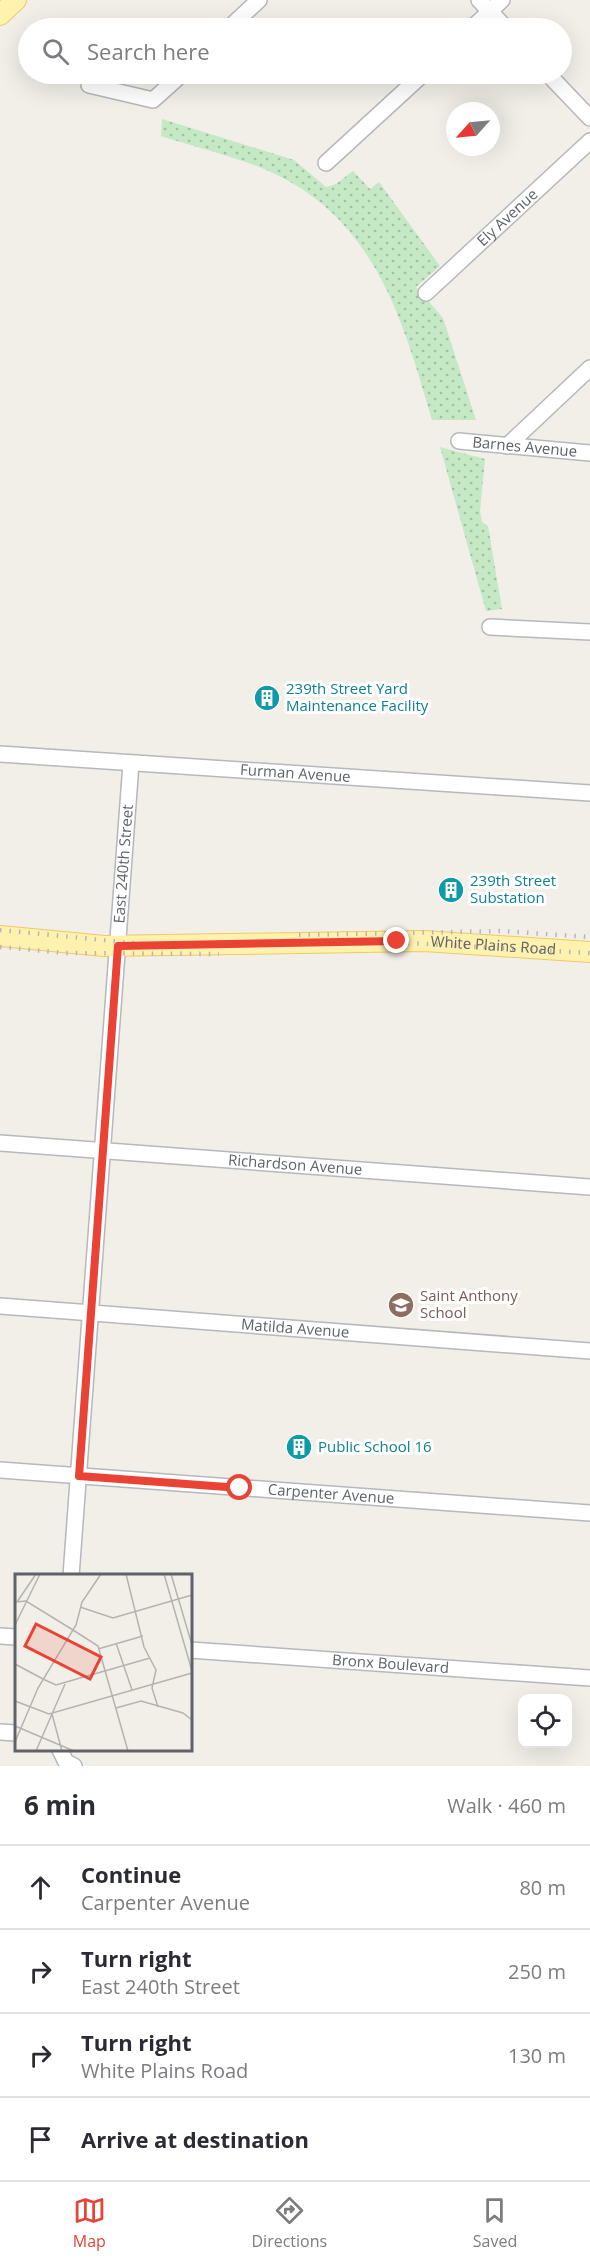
<!DOCTYPE html>
<html lang="en">
<head>
<meta charset="utf-8">
<style>
	body { margin:0; font-family:"Open Sans",sans-serif; background:#f7f7f7; color:#2b2b33 }
	.controls { position:absolute; right:18px; bottom:18px; display:grid; overflow:hidden; border-radius:12px; box-shadow:0 6px 24px #0002 }
	.controls button { width:54px; height:54px; display:grid; place-items:center; padding:0; border:0; border-bottom:2px solid #e1e1e2; background:#fff; color:#2b2b33; font:30px sans-serif }
	.compass { position:absolute; left:446px; top:102px; width:54px; height:54px; border-radius:50%; background:#fff; box-shadow:0 6px 24px #0002; rotate:243deg }
	.stop { position:absolute; width:18px; height:18px; margin:-14px; border:4px solid #ea4335; border-radius:50%; background:#fff }
	.stop.end { background:#ea4335; border-color:#fff; box-shadow:0 2px 6px #0008 }
	.list { margin:0; padding:0; list-style:none }
	h2 { display:flex; justify-content:space-between; align-items:center; height:78px; margin:0; padding:0 24px; font-size:26px }
	h2 small { font-size:20px; font-weight:400; color:#7c7c81 }
	.list li { display:grid; grid-template-columns:39px 1fr auto; gap:18px; align-items:center; box-sizing:border-box; height:84px; padding:0 24px; border-top:2px solid #e1e1e2 }
	.list b { display:block; font-size:22px; white-space:nowrap }
	.list p { margin:0; font-size:20px; white-space:nowrap; color:#7c7c81 }
	.list em { font-size:20px; font-style:normal; color:#7c7c81 }
	.icon { flex:none; width:33px; height:33px; fill:none; stroke:currentColor; stroke-width:2; stroke-linecap:round; stroke-linejoin:round }
	.map { position:relative; flex:none; width:590px; height:1766px; overflow:hidden }
	.search { position:absolute; background:#fff; box-shadow:0 6px 24px #0002; left:18px; right:18px; top:18px; height:66px; display:flex; align-items:center; gap:15px; box-sizing:border-box; padding:0 21px; border-radius:33px; color:#7c7c81; font-size:22px }
	.sheet { height:414px; background:#fff }
	nav { display:flex; justify-content:space-around; align-items:center; box-sizing:border-box; height:84px; border-top:2px solid #e1e1e2; background:#fff; font-size:16px; color:#7c7c81 }
	nav a { display:grid; justify-items:center; gap:3px }
	nav .on { color:#ea4335 }
	.map>svg:first-child { display:block }
</style>
</head>
<body>
<div class="map">
<svg width="590" height="1766" viewBox="0 0 590 1766">
	<defs>
		<pattern id="garden-dots" width="8" height="8" patternUnits="userSpaceOnUse" patternTransform="scale(1.5)"><rect width="8" height="8" fill="#c5e8c5"/><path d="M2 2h.1M6 6h.1" fill="none" stroke="#a3c0a4" stroke-width="1.8" stroke-linecap="round"/></pattern>
	</defs>
	<rect width="100%" height="100%" fill="#f1efe8"/>
	<!-- garden -->
	<g fill="url(#garden-dots)">
		<path d="M162 119 294 160 326 187 336 184 353 171 370 189 379 182 440 266 416 287 443 318 476 420H432C403 321 376 221 273 173 238 157 198 148 161 136Z"/>
		<polygon points="440,447 485,459 480,511 482,522 488,526 502,609 486,611"/>
	</g>
	<g fill="none" stroke-linecap="round" stroke-linejoin="round">
		<!-- minor casing -->
		<g stroke="#b5b8bc" stroke-width="18">
			<g id="minor">
				<polyline points="479,0 506,28"/>
				<polyline points="229,28 259,0"/>
				<polyline points="472,28 502,0"/>
				<polyline points="548,74 590,118"/>
				<polyline points="89,85 153,100 182,74"/>
				<polyline points="326,163 423,74"/>
				<path id="s1" d="M426 293 590 141"/>
				<path id="s2" d="M459 441 590 453"/>
				<polyline points="507,446 590,368"/>
				<polyline points="490,627 590,632"/>
				<path id="s3" d="M0 754 590 793"/>
				<path id="s4" d="M0 1143 590 1187"/>
				<path id="s5" d="M0 1306 590 1351"/>
				<path id="s6" d="M0 1470 590 1513"/>
				<path id="s7" d="M71 1576 131 763"/>
				<polyline points="0,1636 16,1637"/>
				<path id="s8" d="M190 1650 590 1678"/>
				<polyline points="0,1732 16,1733"/>
				<polyline points="60,1750 66,1762 74,1766"/>
			</g>
		</g>
		<!-- major casing -->
		<g stroke="#f2c960" stroke-width="22">
			<g id="major">
				<polyline points="0,15 16,0"/>
				<path id="s9" d="M0 936 104 946 424 941 590 952"/>
			</g>
		</g>
		<!-- minor -->
		<use href="#minor" stroke="#fff" stroke-width="15"/>
		<!-- major -->
		<use href="#major" stroke="#fff2af" stroke-width="20"/>
		<!-- rail -->
		<g stroke="#b6b7b8" stroke-width="4.5" stroke-dasharray="1.5 8" stroke-linecap="butt">
			<polyline points="0,930 154,945 408,943 590,953"/>
			<polyline points="299,935 501,931 590,937"/>
			<polyline points="0,947 66,953 219,954"/>
		</g>
	</g>
	<g fill="none" stroke-linecap="round" stroke-linejoin="round">
		<!-- route -->
		<polyline stroke="#ea4335" stroke-width="8" points="240,1488 79,1476 118,946 397,941"/>
	</g>
	<!-- icons -->
	<defs>
		<g id="building-disc" transform="scale(1.35)"><circle r="9.5" fill="#0f9aa8" stroke="#fff"/><path d="M-4-6H4V6H1V3H-1V6H-4ZM-2.5-4.3h1.7v1.8h-1.7ZM.8-4.3h1.7v1.8H.8ZM-2.5-1h1.7V.8h-1.7ZM.8-1h1.7V.8H.8Z" fill="#fff"/></g>
		<g id="school-disc" transform="scale(1.35)"><circle r="9.5" fill="#8d6e63" stroke="#fff"/><path d="M0-5L7-2L0 1L-7-2ZM-4 1L0 2.5L4 1V4Q0 6-4 4Z" fill="#fff"/></g>
	</defs>
	<g fill-rule="evenodd">
		<use href="#building-disc" x="267" y="698"/>
		<use href="#building-disc" x="451" y="890"/>
		<use href="#school-disc" x="401" y="1305"/>
		<use href="#building-disc" x="299" y="1447"/>
	</g>
	<g text-anchor="middle" stroke-width="6" stroke-linejoin="round" paint-order="stroke">
		<!-- street labels -->
		<g font-size="15" fill="#5f6368" stroke="#fff">
			<text dy="5" stroke="none"><textPath href="#s1" startOffset="111">Ely Avenue</textPath></text>
			<text dy="5" stroke="none"><textPath href="#s2" startOffset="66">Barnes Avenue</textPath></text>
			<text dy="5" stroke="none"><textPath href="#s3" startOffset="296">Furman Avenue</textPath></text>
			<text dy="5" stroke="none"><textPath href="#s7" startOffset="714">East 240th Street</textPath></text>
			<text dy="5" stroke="none"><textPath href="#s9" startOffset="494">White Plains Road</textPath></text>
			<text dy="5" stroke="none"><textPath href="#s4" startOffset="296">Richardson Avenue</textPath></text>
			<text dy="5" stroke="none"><textPath href="#s5" startOffset="296">Matilda Avenue</textPath></text>
			<text dy="5" stroke="none"><textPath href="#s6" startOffset="332">Carpenter Avenue</textPath></text>
			<text dy="5" stroke="none"><textPath href="#s8" startOffset="201">Bronx Boulevard</textPath></text>
		</g>
		<!-- culture labels -->
		<g font-size="15" fill="#0d838f" stroke="#fff" text-anchor="start">
			<text x="286" y="694">239th Street Yard<tspan x="286" dy="17">Maintenance Facility</tspan></text>
			<text x="470" y="886">239th Street<tspan x="470" dy="17">Substation</tspan></text>
			<text x="318" y="1452">Public School 16</text>
		</g>
		<!-- education labels -->
		<g font-size="15" fill="#785e54" stroke="#fff" text-anchor="start">
			<text x="420" y="1301">Saint Anthony<tspan x="420" dy="17">School</tspan></text>
		</g>
	</g>
	<!-- overview -->
	<g transform="translate(15 1574)">
		<rect width="177" height="177" fill="#f1efe8"/>
		<path fill="none" stroke="#b3b3b1" stroke-width="1.5" d="M111 0 129 73 141 96 137 114 143 133M149 0 177 97M156 0 177 71M0 28 11 27 58 56M2 28 21 0M65 33 98 44 177 21M0 51 25 0M58 56 83 72 113 177M101 69 117 116M83 75 128 62M0 90 28 105M28 105 41 111 135 84M0 127 34 140 177 99M101 134 126 127 168 139 177 146M37 140 47 177M0 152 59 177M0 168 23 114 61 51 67 28 86 0M21 177 50 110"/>
		<path fill="#ea4335" fill-opacity="0.15" stroke="#ea4335" stroke-width="3" d="M21 50 86 83 75 105 10 72Z"/>
		<rect width="177" height="177" fill="none" stroke="#5f6368" stroke-width="3"/>
	</g>
</svg>
<div class="controls">
<button><svg class="icon" aria-label="locate" viewBox="0 0 24 24"><circle cx="12" cy="12" r="6"/><path d="M12 2v4M12 18v4M2 12h4M18 12h4"/></svg></button>
</div>
<svg class="compass" viewBox="-18 -18 36 36"><path d="M0-13l5 13h-10z" fill="#e53935"/><path d="M0 13l5-13h-10z" fill="#7c7c81"/></svg>
<div class="stop" style="left:240px;top:1488px"></div>
<div class="stop end" style="left:397px;top:941px"></div>
<div class="search"><svg class="icon" aria-label="search" viewBox="0 0 24 24"><circle cx="10" cy="10" r="6"/><path d="M15 15l6 6"/></svg>Search here</div>
</div>
<section class="sheet">
<h2>6 min<small>Walk · 460 m</small></h2>
<ul class="list">
<li><svg class="icon" aria-label="ahead" viewBox="0 0 24 24"><path d="M12 20V5M6 11l6-6 6 6"/></svg><div><b>Continue</b><p>Carpenter Avenue</p></div><em>80 m</em></li>
<li><svg class="icon" aria-label="right" viewBox="0 0 24 24"><path d="M7 20v-9h11M14 6l5 5-5 5"/></svg><div><b>Turn right</b><p>East 240th Street</p></div><em>250 m</em></li>
<li><svg class="icon" aria-label="right" viewBox="0 0 24 24"><path d="M7 20v-9h11M14 6l5 5-5 5"/></svg><div><b>Turn right</b><p>White Plains Road</p></div><em>130 m</em></li>
<li><svg class="icon" aria-label="arrive" viewBox="0 0 24 24"><path d="M6 21V4h12l-3 4 3 4H6"/></svg><div><b>Arrive at destination</b></div></li>
</ul>
</section>
<nav>
<a class="on"><svg class="icon" aria-label="map" viewBox="0 0 24 24"><path d="M3 6l6-2 6 2 6-2v14l-6 2-6-2-6 2zM9 4v14M15 6v14"/></svg>Map</a>
<a><svg class="icon" aria-label="directions" viewBox="0 0 24 24"><path d="M12 3l9 9-9 9-9-9zM9 14v-3h6M13 9l2 2-2 2"/></svg>Directions</a>
<a><svg class="icon" aria-label="saved" viewBox="0 0 24 24"><path d="M7 4h10v16l-5-4-5 4z"/></svg>Saved</a>
</nav>
</body>
</html>
